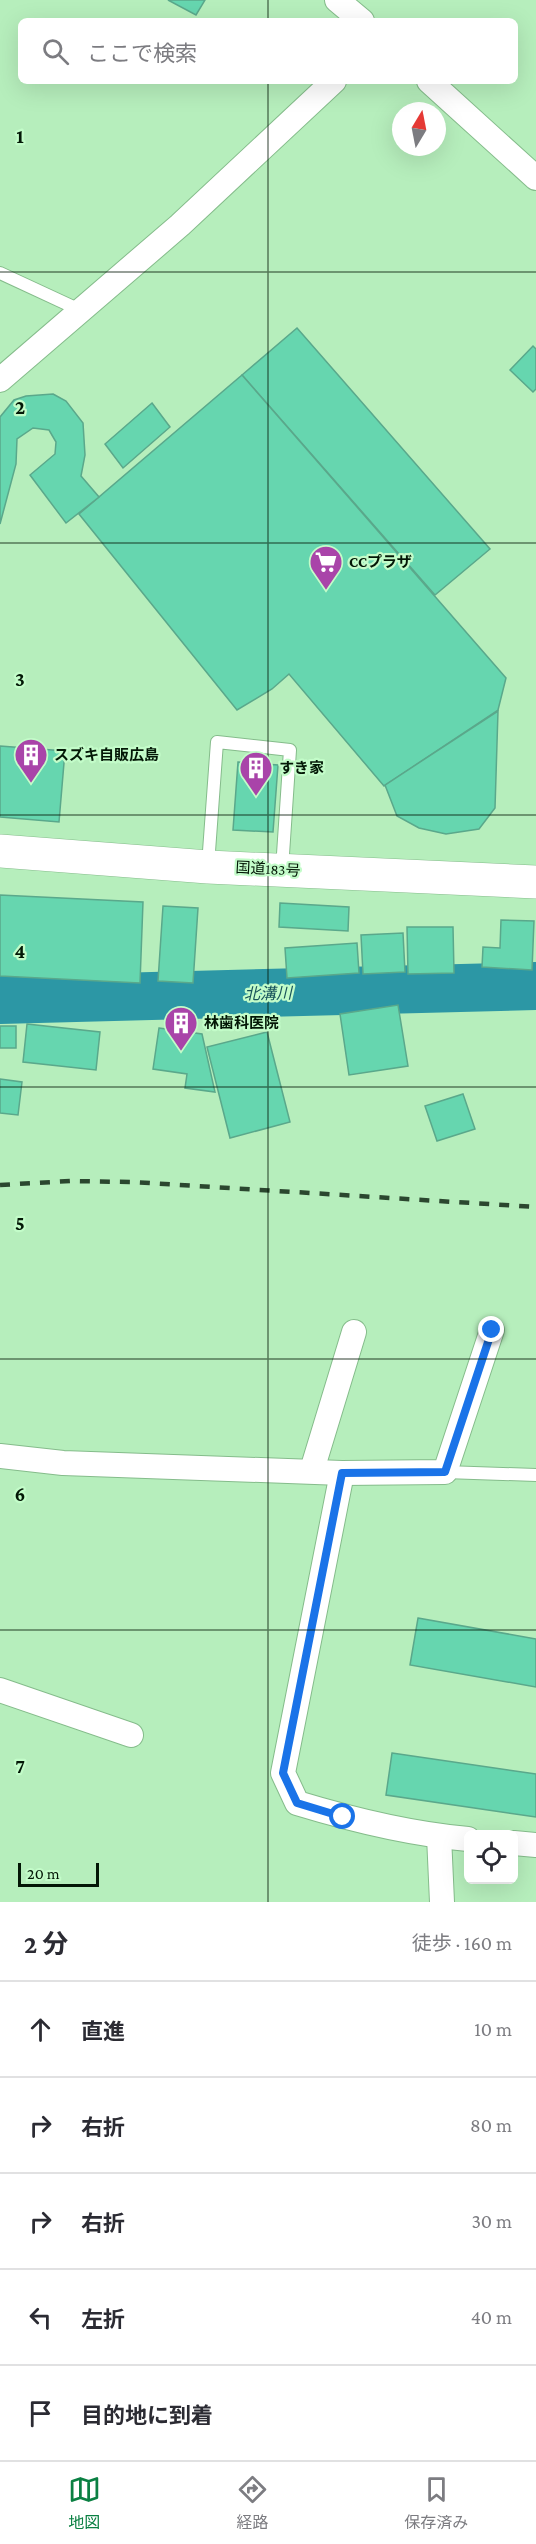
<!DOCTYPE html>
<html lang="ja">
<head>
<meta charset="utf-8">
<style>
	body { margin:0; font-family:"Crimson Pro","Noto Sans JP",serif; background:#f2f2f3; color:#2b2b33 }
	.controls { position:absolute; right:18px; bottom:18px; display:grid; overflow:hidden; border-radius:9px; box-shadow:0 6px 24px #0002 }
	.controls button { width:54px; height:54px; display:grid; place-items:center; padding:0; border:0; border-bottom:2px solid #e1e1e2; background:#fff; color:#2b2b33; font:30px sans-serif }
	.compass { position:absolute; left:392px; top:102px; width:54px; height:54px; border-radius:50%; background:#fff; box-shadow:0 6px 24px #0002; rotate:10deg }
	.scale { position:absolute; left:18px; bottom:15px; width:81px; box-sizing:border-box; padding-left:6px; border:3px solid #031706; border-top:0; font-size:16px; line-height:21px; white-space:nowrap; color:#031706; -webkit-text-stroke:4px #c3fcc9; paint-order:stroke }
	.stop { position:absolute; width:18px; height:18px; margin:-14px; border:4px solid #1a73e8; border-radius:50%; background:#fff }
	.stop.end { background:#1a73e8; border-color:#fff; box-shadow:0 2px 6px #0008 }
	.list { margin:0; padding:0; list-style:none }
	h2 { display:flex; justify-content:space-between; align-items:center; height:78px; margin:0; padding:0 24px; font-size:26px }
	h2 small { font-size:20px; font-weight:400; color:#7c7c81 }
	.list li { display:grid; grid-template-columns:39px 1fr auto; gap:18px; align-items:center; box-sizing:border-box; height:96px; padding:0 24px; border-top:2px solid #e1e1e2 }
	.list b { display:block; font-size:22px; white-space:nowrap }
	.list em { font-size:20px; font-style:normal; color:#7c7c81 }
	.icon { flex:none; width:33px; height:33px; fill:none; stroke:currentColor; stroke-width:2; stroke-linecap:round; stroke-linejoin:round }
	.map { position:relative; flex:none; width:536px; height:1902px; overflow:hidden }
	.search { position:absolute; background:#fff; box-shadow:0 6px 24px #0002; left:18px; right:18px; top:18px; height:66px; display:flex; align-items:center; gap:15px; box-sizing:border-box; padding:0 21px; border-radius:9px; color:#7c7c81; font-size:22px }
	.sheet { height:558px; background:#fff }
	nav { display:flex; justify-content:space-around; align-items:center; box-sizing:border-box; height:84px; border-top:2px solid #e1e1e2; background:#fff; font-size:16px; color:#7c7c81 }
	nav a { display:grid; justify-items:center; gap:3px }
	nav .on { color:#0b8043 }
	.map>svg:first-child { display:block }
</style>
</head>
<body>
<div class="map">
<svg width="536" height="1902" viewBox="0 0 536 1902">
	<rect width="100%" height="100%" fill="#b6eebc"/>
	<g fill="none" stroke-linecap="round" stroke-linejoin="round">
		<!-- river -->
		<polyline stroke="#2c97a5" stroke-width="48" points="0,1000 536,986"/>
	</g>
	<!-- building -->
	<g fill="#66d6af" stroke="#5aa88b" stroke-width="1.5">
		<polygon points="168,0 205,0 196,15"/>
		<polygon points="297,328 490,549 435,595 242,375"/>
		<polygon points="533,346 536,349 536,389 533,392 510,370"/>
		<polygon points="242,375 506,678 498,710 384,786 289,674 272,689 237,710 79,514"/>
		<polygon points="53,394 66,401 83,423 85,455 81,476 99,497 66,523 30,475 55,454 56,442 49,430 33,428 17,439 16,464 0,524 0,417 14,400 26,396"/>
		<polygon points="152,403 170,427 123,468 105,444"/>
		<polygon points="498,711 495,808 479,829 446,834 419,828 397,816 385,785"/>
		<polygon points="0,746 65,751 59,822 0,817"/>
		<polygon points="238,762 278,765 273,832 233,830"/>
		<polygon points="0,895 143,902 140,983 0,976"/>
		<polygon points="280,903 349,907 348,931 279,927"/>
		<polygon points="163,906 198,908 193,983 158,981"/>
		<polygon points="501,920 534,921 532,970 482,967 483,947 500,948"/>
		<polygon points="407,927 453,927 454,973 408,974"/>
		<polygon points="403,933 405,972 363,974 361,935"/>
		<polygon points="357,943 359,973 287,978 285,948"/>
		<polygon points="398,1005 408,1066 349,1075 340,1014"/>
		<polygon points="27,1024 100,1032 96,1070 23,1062"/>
		<rect x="0" y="1026" width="16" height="22"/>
		<polygon points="159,1028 202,1034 215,1092 185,1088 187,1074 153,1069"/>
		<polygon points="267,1032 290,1122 230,1138 207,1047"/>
		<polygon points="0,1079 22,1082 18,1115 0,1113"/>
		<polygon points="463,1094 475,1129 437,1141 425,1106"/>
		<polygon points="418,1618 536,1639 536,1687 410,1665"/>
		<polygon points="392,1753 536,1774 536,1817 386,1795"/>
	</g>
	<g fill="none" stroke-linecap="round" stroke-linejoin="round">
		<!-- lane casing -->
		<g stroke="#85bc8b" stroke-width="14">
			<g id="lane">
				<polyline points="0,273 82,311"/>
				<polyline points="208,865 217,742 290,750 282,869"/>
				<polyline points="445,1472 536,1475"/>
			</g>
		</g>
		<!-- street casing -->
		<g stroke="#85bc8b" stroke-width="26">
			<g id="street">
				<polyline points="337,0 362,21"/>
				<polyline points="429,81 536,178"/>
				<polyline points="0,380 180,225 334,81"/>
				<polyline points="0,1456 63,1463 342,1473 445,1472 492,1330"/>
				<polyline points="312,1470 354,1332"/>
				<path d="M342 1473 283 1773 297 1803C353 1820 410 1834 468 1839"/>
				<polyline points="0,1690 131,1735"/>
				<polyline points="439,1836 442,1902"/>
				<polyline points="514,1843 536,1845"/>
			</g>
		</g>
		<!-- highway casing -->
		<g stroke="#85bc8b" stroke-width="34">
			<polyline id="highway" points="0,851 208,867 536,882"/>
		</g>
		<!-- lane -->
		<use href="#lane" stroke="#fff" stroke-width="12"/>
		<!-- street -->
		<use href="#street" stroke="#fff" stroke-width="24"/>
		<!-- highway -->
		<use href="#highway" stroke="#fff" stroke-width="33"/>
		<!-- rail -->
		<polyline stroke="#2b472f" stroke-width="4.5" stroke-dasharray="10 10" stroke-linecap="butt" points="0,1185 70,1181 132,1182 536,1207"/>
	</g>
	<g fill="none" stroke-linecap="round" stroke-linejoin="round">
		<!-- route -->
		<polyline stroke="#1a73e8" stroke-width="8" points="343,1817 297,1803 283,1773 342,1473 445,1472 492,1330"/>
	</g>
	<!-- grid -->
	<path fill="none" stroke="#031706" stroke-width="1.5" stroke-opacity="0.55" d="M268 0V21M268 81V1902M0 272H536M0 543H536M0 815H536M0 1087H536M0 1359H536M0 1630H536"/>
	<!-- icons -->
	<defs>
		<g id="supermarket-pin" transform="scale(1.725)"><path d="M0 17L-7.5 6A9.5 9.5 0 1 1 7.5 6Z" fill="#a944a9" stroke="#c3fcc9"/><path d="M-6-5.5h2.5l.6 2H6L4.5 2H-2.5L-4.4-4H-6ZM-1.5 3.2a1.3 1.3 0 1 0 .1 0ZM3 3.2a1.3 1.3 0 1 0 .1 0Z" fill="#fff"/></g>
		<g id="building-pin" transform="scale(1.725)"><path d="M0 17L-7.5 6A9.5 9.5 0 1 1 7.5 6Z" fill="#a944a9" stroke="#c3fcc9"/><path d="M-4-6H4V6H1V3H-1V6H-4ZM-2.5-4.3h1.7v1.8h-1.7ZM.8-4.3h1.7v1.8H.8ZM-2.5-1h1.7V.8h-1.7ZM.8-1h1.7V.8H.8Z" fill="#fff"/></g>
	</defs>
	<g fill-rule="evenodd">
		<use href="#supermarket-pin" x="326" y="562"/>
		<use href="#building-pin" x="31" y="755"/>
		<use href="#building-pin" x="256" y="768"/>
		<use href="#building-pin" x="181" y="1023"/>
	</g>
	<g text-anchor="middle" stroke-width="4.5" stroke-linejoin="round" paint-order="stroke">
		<!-- poi labels -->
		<g font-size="15" font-weight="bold" fill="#031706" stroke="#c3fcc9" text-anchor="start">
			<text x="349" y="567">CCプラザ</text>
			<text x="54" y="760">スズキ自販広島</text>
			<text x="279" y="773">すき家</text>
			<text x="204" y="1028">林歯科医院</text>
		</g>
		<!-- street labels -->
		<g font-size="15" fill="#031706" stroke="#c3fcc9">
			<text transform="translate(268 869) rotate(3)" y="5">国道183号</text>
		</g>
		<!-- water labels -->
		<g font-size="16" font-style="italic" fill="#19535b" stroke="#c3fcc9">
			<text transform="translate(268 993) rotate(-1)" y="6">北溝川</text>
		</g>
	</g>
	<g font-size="20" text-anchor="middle" font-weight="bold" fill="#031706" stroke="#c3fcc9" stroke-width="4.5" stroke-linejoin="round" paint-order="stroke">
		<text x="20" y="143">1</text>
		<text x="20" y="414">2</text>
		<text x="20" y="686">3</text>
		<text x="20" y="958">4</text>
		<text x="20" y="1230">5</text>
		<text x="20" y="1501">6</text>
		<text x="20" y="1773">7</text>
	</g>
</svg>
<div class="controls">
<button><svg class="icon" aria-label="locate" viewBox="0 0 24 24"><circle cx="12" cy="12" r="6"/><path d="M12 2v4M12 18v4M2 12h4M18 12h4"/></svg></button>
</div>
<svg class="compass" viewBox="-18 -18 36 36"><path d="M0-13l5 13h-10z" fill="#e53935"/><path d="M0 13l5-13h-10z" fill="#7c7c81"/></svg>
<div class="scale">20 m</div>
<div class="stop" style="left:343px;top:1817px"></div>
<div class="stop end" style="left:492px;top:1330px"></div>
<div class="search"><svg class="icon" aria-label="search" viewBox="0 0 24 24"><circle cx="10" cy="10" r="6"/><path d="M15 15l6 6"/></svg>ここで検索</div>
</div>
<section class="sheet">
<h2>2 分<small>徒歩 · 160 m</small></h2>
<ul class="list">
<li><svg class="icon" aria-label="ahead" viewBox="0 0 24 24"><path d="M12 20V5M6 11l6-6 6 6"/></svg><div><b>直進</b></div><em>10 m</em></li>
<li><svg class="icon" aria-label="right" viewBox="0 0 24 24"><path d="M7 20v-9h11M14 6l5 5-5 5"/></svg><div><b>右折</b></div><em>80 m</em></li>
<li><svg class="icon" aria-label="right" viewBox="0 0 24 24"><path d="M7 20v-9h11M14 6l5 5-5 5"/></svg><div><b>右折</b></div><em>30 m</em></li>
<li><svg class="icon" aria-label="left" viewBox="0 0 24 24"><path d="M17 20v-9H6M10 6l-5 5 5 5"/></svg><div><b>左折</b></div><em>40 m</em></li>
<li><svg class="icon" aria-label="arrive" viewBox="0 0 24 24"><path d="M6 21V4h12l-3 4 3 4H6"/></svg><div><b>目的地に到着</b></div></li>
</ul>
</section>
<nav>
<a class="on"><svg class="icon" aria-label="map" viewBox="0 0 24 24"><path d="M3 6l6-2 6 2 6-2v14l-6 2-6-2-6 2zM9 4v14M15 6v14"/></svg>地図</a>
<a><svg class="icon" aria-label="directions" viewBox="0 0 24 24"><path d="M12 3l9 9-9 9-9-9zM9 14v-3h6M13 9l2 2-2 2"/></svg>経路</a>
<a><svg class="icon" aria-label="saved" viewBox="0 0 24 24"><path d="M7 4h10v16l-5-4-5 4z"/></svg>保存済み</a>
</nav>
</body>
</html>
